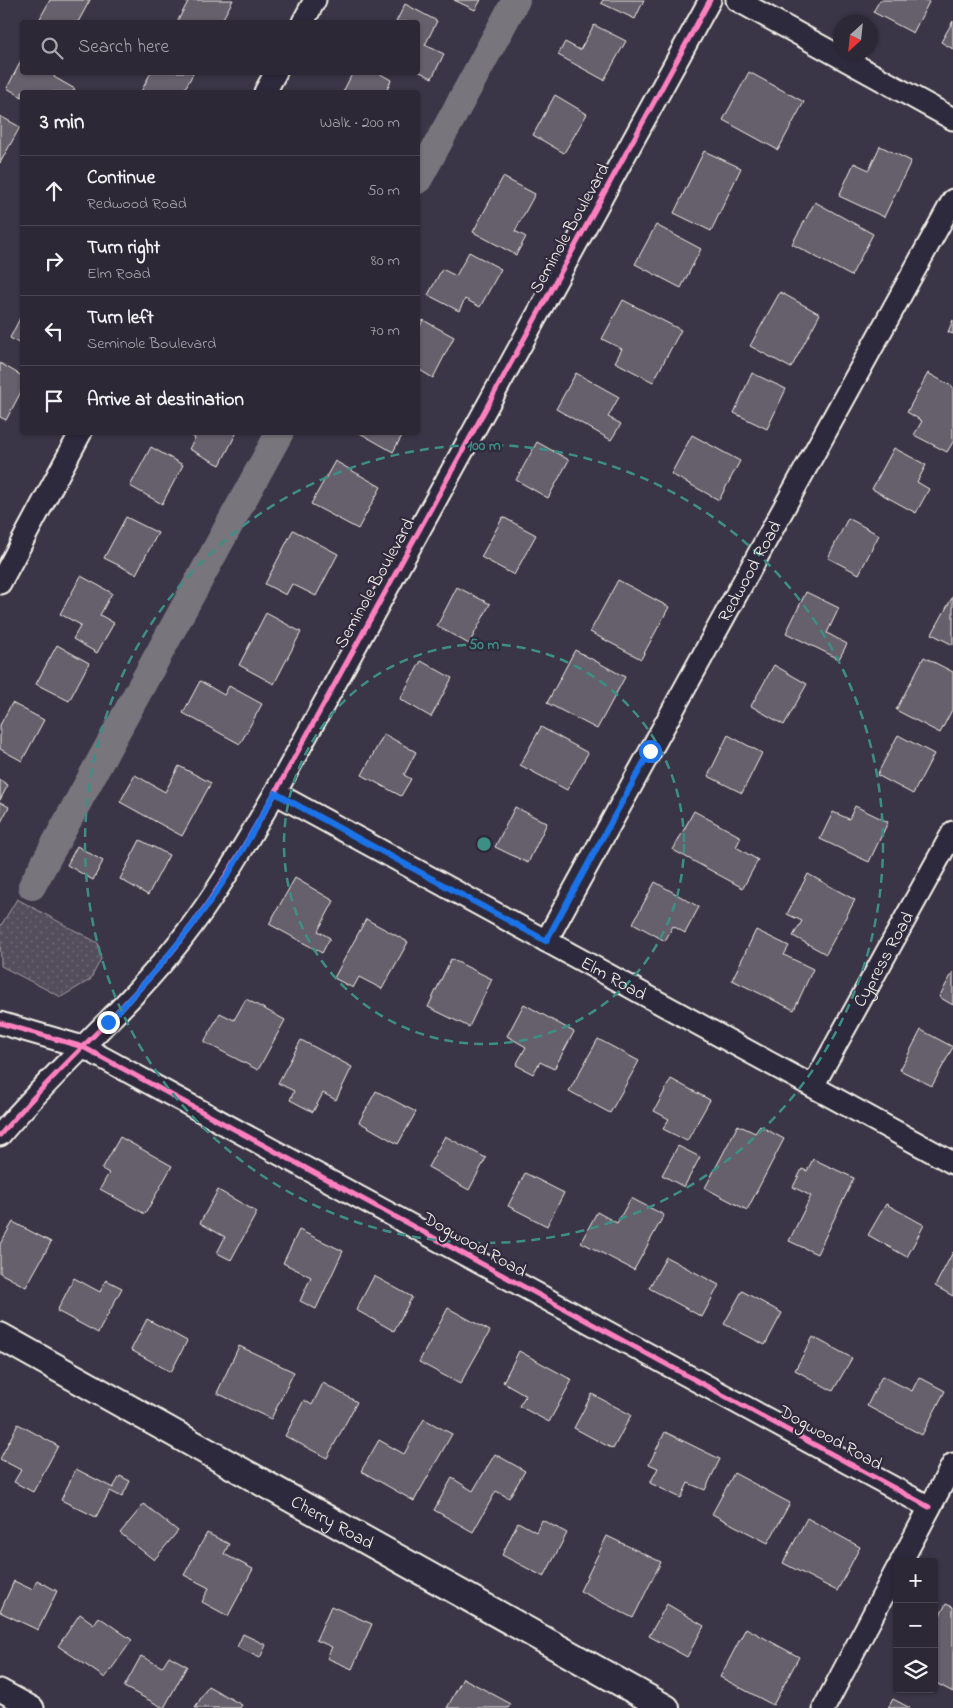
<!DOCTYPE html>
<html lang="en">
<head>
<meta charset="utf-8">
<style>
	body { margin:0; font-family:"Indie Flower",sans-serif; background:#383441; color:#f1f3f6 }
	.controls { position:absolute; right:15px; bottom:15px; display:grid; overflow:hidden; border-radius:5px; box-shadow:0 1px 4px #0004 }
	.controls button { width:45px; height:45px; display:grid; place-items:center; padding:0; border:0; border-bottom:1px solid #484450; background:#2c2835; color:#f1f3f6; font:25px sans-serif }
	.compass { position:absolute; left:833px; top:15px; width:45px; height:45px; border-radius:50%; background:#2c2835; box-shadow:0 1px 4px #0004; rotate:207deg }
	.stop { position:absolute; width:15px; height:15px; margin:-11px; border:4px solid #1a73e8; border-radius:50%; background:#fff }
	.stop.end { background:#1a73e8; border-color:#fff; box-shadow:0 1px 5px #0008 }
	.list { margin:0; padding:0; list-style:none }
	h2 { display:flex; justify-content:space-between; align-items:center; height:65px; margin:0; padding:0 20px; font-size:21px }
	h2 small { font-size:16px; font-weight:400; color:#a6a6ad }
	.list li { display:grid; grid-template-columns:32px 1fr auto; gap:15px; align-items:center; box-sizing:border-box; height:70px; padding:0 20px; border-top:1px solid #484450 }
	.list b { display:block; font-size:19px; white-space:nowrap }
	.list p { margin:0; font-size:16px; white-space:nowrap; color:#a6a6ad }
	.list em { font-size:16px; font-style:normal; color:#a6a6ad }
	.icon { flex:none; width:28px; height:28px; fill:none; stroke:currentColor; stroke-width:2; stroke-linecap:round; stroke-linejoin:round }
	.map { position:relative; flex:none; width:953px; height:1708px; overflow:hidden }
	.search { position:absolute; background:#2c2835; box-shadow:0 1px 4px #0004; left:20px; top:20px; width:400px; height:55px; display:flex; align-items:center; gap:12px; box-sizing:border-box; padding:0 18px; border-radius:5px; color:#a6a6ad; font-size:19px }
	.panel { position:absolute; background:#2c2835; box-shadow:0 1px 4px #0004; left:20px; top:90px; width:400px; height:345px; border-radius:5px }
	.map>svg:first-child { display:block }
</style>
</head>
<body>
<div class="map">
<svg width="953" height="1708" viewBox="0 0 953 1708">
	<defs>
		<pattern id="park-dots" width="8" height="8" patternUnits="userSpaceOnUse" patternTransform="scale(1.25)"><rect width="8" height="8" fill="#534e5c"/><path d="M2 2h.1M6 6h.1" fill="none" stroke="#6c6873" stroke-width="1.8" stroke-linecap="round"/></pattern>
	</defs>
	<rect width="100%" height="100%" fill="#3b3647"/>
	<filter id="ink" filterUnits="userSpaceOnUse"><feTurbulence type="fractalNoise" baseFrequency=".02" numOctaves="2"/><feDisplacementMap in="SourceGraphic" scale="10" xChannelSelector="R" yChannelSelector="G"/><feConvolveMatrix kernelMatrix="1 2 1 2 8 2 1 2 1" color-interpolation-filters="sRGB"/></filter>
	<g filter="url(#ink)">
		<!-- park -->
		<polygon fill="url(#park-dots)" stroke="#a4a0a2" points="17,899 98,943 101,959 90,980 61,997 1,966 0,927"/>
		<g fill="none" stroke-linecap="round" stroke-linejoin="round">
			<!-- canal -->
			<g stroke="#78747b" stroke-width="28">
				<polyline points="418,180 516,0"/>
				<polyline points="32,886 280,432"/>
			</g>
		</g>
		<!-- building -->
		<g fill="#65616c" stroke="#f4f1e8">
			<polygon points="50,0 90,0 78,22 38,22"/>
			<polygon points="189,0 233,0 221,22 177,22"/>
			<polygon points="454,0 481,0 475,10"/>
			<polygon points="603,0 644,0 635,19 601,3"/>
			<polygon points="880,0 926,0 929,2 913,33 873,12"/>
			<polygon points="405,4 437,21 425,45 444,54 432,78 418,71 418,22 396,22"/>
			<polygon points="953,21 953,49 941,42"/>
			<polygon points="594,25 626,41 604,80 558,55 565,42 580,50"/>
			<polygon points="22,59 22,72 56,72 54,77 75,89 72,92 22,92 22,97 7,88"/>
			<polygon points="151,72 194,72 183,92 141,92"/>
			<polygon points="353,72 377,72 391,80 387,90 392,92 343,92"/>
			<polygon points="749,72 804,102 778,150 723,120"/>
			<polygon points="555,95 587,114 564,153 533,135"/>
			<polygon points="0,116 20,127 0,163"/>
			<polygon points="880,146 911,161 884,217 839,196 854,163 869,170"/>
			<polygon points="704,151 741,168 711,231 674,213"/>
			<polygon points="503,177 535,194 515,231 526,237 516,255 473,232"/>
			<polygon points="815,202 873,234 851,276 792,244"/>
			<polygon points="656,225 701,249 681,288 635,264"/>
			<polygon points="469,252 501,269 480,307 465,299 459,311 428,295 442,269 456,276"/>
			<polygon points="780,292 820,314 791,368 750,346"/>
			<polygon points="623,300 681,330 653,382 615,362 622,349 602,339"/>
			<polygon points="22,314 22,345 10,338"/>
			<polygon points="423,320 454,337 433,378 418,369 418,331"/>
			<polygon points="953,320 953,334 948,332"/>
			<polygon points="0,363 22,376 22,390 6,420 0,417"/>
			<polygon points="576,373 619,397 608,417 621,424 611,440 556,409"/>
			<polygon points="752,373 786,389 767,429 734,413"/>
			<polygon points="928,373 953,387 953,442 947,452 914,435 922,421 907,412"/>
			<polygon points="185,432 237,432 220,465 189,449 195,438"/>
			<polygon points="358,432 404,432 393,452"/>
			<polygon points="692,435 740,461 719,500 671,474"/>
			<polygon points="537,442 569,460 548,498 516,480"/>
			<polygon points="151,447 183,465 162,504 130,486"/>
			<polygon points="894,448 926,465 917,482 929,489 916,513 872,489"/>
			<polygon points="335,461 381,487 358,529 311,504"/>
			<polygon points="126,517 158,533 136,574 104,558"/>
			<polygon points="503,517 536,535 514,575 481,557"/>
			<polygon points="848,518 879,535 859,574 828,558"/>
			<polygon points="293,530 338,554 316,596 292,584 286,595 265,584"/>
			<polygon points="81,576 112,593 100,615 114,623 97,653 73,639 81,625 60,614"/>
			<polygon points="618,580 669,607 641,659 590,632"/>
			<polygon points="457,587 490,604 469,644 437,626"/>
			<polygon points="806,592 839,608 827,633 847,644 839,659 786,633"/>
			<polygon points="953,596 953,645 932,634"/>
			<polygon points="266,613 301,632 274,684 239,665"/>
			<polygon points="57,645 89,663 69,701 36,684"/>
			<polygon points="575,650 625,677 597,729 547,703"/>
			<polygon points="924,657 953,672 953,708 940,733 896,710"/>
			<polygon points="421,661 452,678 431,717 400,699"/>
			<polygon points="774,665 807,684 784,725 751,706"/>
			<polygon points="200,681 224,695 229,686 262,704 240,744 183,713"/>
			<polygon points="12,703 44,720 22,761 0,749 0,725"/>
			<polygon points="541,727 588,753 567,790 520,765"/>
			<polygon points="384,734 416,752 404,775 411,779 401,796 362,775"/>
			<polygon points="728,735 762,753 742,793 708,776"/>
			<polygon points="898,735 934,754 913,794 877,775"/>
			<polygon points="179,766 211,783 182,836 120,802 135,775 165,792"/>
			<polygon points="0,780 8,785 0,800"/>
			<polygon points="0,802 9,807 0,824"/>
			<polygon points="855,806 888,822 869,862 820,839 833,812 849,819"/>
			<polygon points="515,807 547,823 528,863 495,847"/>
			<polygon points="694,811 741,837 736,847 758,860 743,888 673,850"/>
			<polygon points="140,840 169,855 148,895 120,879"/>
			<polygon points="77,846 103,861 93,880 67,865"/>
			<polygon points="808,874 855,900 826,954 793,936 802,921 787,914"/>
			<polygon points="295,878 334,901 318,931 330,938 322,953 269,924"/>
			<polygon points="655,882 699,907 685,933 673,926 665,941 633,923"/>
			<polygon points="366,919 408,942 382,989 359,977 353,988 334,978"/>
			<polygon points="756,930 789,946 784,955 813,969 794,1010 732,980"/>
			<polygon points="451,959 492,979 469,1027 428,1007"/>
			<polygon points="953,972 953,1005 939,997"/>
			<polygon points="246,999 285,1020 258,1070 204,1042 220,1013 234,1020"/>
			<polygon points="524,1004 574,1032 554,1069 540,1062 533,1074 516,1065 526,1047 507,1036"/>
			<polygon points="921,1030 953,1047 932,1086 900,1070"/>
			<polygon points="598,1039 639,1061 610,1113 569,1091"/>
			<polygon points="301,1040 352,1067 336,1100 323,1093 313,1112 290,1100 294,1091 278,1083"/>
			<polygon points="671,1079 710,1100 687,1141 663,1129 669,1119 654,1111"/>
			<polygon points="376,1091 416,1112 398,1144 359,1122"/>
			<polygon points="738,1125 755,1133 760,1126 784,1139 747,1210 705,1188"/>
			<polygon points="445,1136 486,1158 469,1190 428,1167"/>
			<polygon points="120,1137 172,1166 145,1214 100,1189 109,1173 102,1169"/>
			<polygon points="678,1146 700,1157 684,1187 662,1175"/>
			<polygon points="813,1159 854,1178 817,1254 789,1241 811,1196 793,1187 802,1169 807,1171"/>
			<polygon points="525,1173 564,1193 547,1226 508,1206"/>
			<polygon points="218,1190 257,1212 231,1260 217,1253 225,1237 200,1223"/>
			<polygon points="631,1198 664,1215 634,1270 581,1242 597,1212 617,1223"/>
			<polygon points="886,1204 924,1225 907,1257 868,1235"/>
			<polygon points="13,1222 51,1242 26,1287 0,1273 0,1244"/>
			<polygon points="299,1230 343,1251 316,1309 300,1301 311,1277 283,1263"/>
			<polygon points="953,1252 953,1296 935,1286"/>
			<polygon points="666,1257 719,1285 702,1317 649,1288"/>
			<polygon points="374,1276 412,1297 394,1331 356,1310"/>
			<polygon points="74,1278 100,1292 106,1280 122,1288 98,1333 57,1311"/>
			<polygon points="742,1291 782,1313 765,1345 724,1324"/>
			<polygon points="448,1308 490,1331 460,1384 419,1362"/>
			<polygon points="147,1319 187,1341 171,1372 131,1350"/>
			<polygon points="813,1337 852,1358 833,1391 795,1370"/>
			<polygon points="239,1346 294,1372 271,1419 217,1393"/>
			<polygon points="519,1351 572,1380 549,1422 519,1406 526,1395 503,1382"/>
			<polygon points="882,1376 912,1391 919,1377 945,1391 922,1435 867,1406"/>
			<polygon points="323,1383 357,1402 327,1458 285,1436 304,1400 312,1405"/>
			<polygon points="592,1394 631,1415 613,1449 574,1428"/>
			<polygon points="424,1419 452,1434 414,1501 361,1471 379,1440 404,1454"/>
			<polygon points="18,1424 58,1446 33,1492 14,1482 21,1470 0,1459"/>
			<polygon points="665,1432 720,1459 705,1490 688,1483 681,1498 650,1483 658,1468 649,1464"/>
			<polygon points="495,1454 525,1471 509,1498 496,1491 473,1532 434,1510 452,1478 473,1491"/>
			<polygon points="76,1469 113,1488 120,1476 130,1481 122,1497 110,1491 96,1517 61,1500"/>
			<polygon points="734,1473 790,1503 768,1543 712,1514"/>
			<polygon points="144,1504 178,1531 154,1560 120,1533"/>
			<polygon points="807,1518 860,1547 837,1591 783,1563"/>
			<polygon points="542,1520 567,1533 544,1577 502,1555 518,1522 536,1532"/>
			<polygon points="207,1533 229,1544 224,1554 253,1569 228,1616 202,1602 209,1588 184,1575"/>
			<polygon points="607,1536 661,1562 633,1618 580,1591"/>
			<polygon points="37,1580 57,1591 38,1630 0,1612 14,1581 33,1590"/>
			<polygon points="667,1604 704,1626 687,1657 649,1636"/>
			<polygon points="946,1604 953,1607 953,1692 934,1682 934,1626"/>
			<polygon points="331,1606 372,1624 352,1669 327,1658 332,1647 316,1640"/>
			<polygon points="80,1614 94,1624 99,1617 132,1640 105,1678 58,1646"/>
			<polygon points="746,1628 799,1657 773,1705 720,1677"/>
			<polygon points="243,1634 266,1645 260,1658 237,1647"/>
			<polygon points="141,1656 162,1667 169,1656 187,1666 164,1708 124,1687"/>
			<polygon points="463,1678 511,1704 508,1708 447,1708"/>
			<polygon points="208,1686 242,1705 240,1708 195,1708"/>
			<polygon points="893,1699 910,1708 888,1708"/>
		</g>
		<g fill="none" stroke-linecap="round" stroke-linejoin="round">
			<!-- minor casing -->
			<g stroke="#f4f1e8" stroke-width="25">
				<g id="minor">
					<polyline points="737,0 953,119"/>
					<polyline points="303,22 315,0"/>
					<polyline points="265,92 276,72"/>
					<polyline points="0,583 81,432"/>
					<path id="s1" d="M275 793 953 1163"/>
					<path id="s2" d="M546 941 953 200"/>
					<polyline points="0,1023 83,1047 929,1507"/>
					<path id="s3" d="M813 1086 953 832"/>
					<path d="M0 1135C57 1067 126 1010 181 940 217 894 246 843 275 793L710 0"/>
					<polyline points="901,1562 953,1464"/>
					<polyline points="0,1690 33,1708"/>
					<polyline points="824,1708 897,1569"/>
				</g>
			</g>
			<!-- tertiary casing -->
			<g stroke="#f4f1e8" stroke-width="30">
				<g id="tertiary">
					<path id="s4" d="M0 1336 666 1708"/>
				</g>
			</g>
			<!-- minor -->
			<use href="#minor" stroke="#2f2a3d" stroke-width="21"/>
			<!-- tertiary -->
			<use href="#tertiary" stroke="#2f2a3d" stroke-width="26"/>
			<!-- cycleway casing -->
			<g stroke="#2f2a3d" stroke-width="8">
				<g id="cycleway">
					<polyline points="0,1023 83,1047 929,1507"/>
					<path d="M0 1135C57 1067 126 1010 181 940 217 894 246 843 275 793L710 0"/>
				</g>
			</g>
			<!-- cycleway -->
			<use href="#cycleway" stroke="#ff80c0" stroke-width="5"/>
		</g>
	</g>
	<g fill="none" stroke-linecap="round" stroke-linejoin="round" filter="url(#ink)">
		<!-- route -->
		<path stroke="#1a73e8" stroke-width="6" d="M108 1022C152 977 195 926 229 873 245 846 260 819 275 793L546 941 650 751"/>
	</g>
	<!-- distance rings -->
	<g fill="none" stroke="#3d8f86" stroke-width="2.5" stroke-dasharray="9 6">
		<circle cx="484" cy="844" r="200"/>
		<circle cx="484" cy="844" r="399"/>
	</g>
	<g text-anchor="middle" stroke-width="4.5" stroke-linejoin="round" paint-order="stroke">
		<!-- street labels -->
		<g font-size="18" fill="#f4f1e8" stroke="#2f2a3d">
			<text transform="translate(569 228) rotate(-61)" y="6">Seminole Boulevard</text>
			<text dy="6" stroke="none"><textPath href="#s2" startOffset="422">Redwood Road</textPath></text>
			<text transform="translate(374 583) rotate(-61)" y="6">Seminole Boulevard</text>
			<text dy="6" stroke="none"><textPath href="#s3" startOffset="145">Cypress Road</textPath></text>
			<text dy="6" stroke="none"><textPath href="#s1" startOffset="386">Elm Road</textPath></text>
			<text transform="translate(475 1244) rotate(29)" y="6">Dogwood Road</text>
			<text transform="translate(831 1437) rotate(29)" y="6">Dogwood Road</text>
			<text dy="6" stroke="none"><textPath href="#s4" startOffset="381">Cherry Road</textPath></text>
		</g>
	</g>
	<circle cx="484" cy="844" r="8" fill="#3d8f86" stroke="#2f2a3d" stroke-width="2.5"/>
	<g font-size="15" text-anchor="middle" font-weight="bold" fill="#3d8f86" stroke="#2f2a3d" stroke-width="4.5" stroke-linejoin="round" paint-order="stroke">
		<text x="484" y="450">100 m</text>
		<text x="484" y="649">50 m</text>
	</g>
</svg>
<div class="controls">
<button>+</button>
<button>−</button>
<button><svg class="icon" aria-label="layers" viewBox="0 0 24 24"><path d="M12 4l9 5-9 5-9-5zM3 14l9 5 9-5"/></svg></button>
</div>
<svg class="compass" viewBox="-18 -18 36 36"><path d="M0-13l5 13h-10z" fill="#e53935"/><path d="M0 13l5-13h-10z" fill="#a6a6ad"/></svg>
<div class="stop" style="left:650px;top:751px"></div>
<div class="stop end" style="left:108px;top:1022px"></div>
<div class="search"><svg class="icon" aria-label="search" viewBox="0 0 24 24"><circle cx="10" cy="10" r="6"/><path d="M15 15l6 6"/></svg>Search here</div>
<section class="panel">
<h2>3 min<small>Walk · 200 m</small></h2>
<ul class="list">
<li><svg class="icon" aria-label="ahead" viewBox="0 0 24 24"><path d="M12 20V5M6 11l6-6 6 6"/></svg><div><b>Continue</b><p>Redwood Road</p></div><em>50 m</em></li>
<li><svg class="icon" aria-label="right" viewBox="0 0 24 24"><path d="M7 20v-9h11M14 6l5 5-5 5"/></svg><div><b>Turn right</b><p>Elm Road</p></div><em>80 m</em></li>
<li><svg class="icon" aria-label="left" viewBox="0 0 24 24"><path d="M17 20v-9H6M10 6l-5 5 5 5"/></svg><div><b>Turn left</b><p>Seminole Boulevard</p></div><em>70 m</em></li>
<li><svg class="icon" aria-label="arrive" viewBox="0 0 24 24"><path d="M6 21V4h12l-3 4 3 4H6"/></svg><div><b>Arrive at destination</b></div></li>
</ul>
</section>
</div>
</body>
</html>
